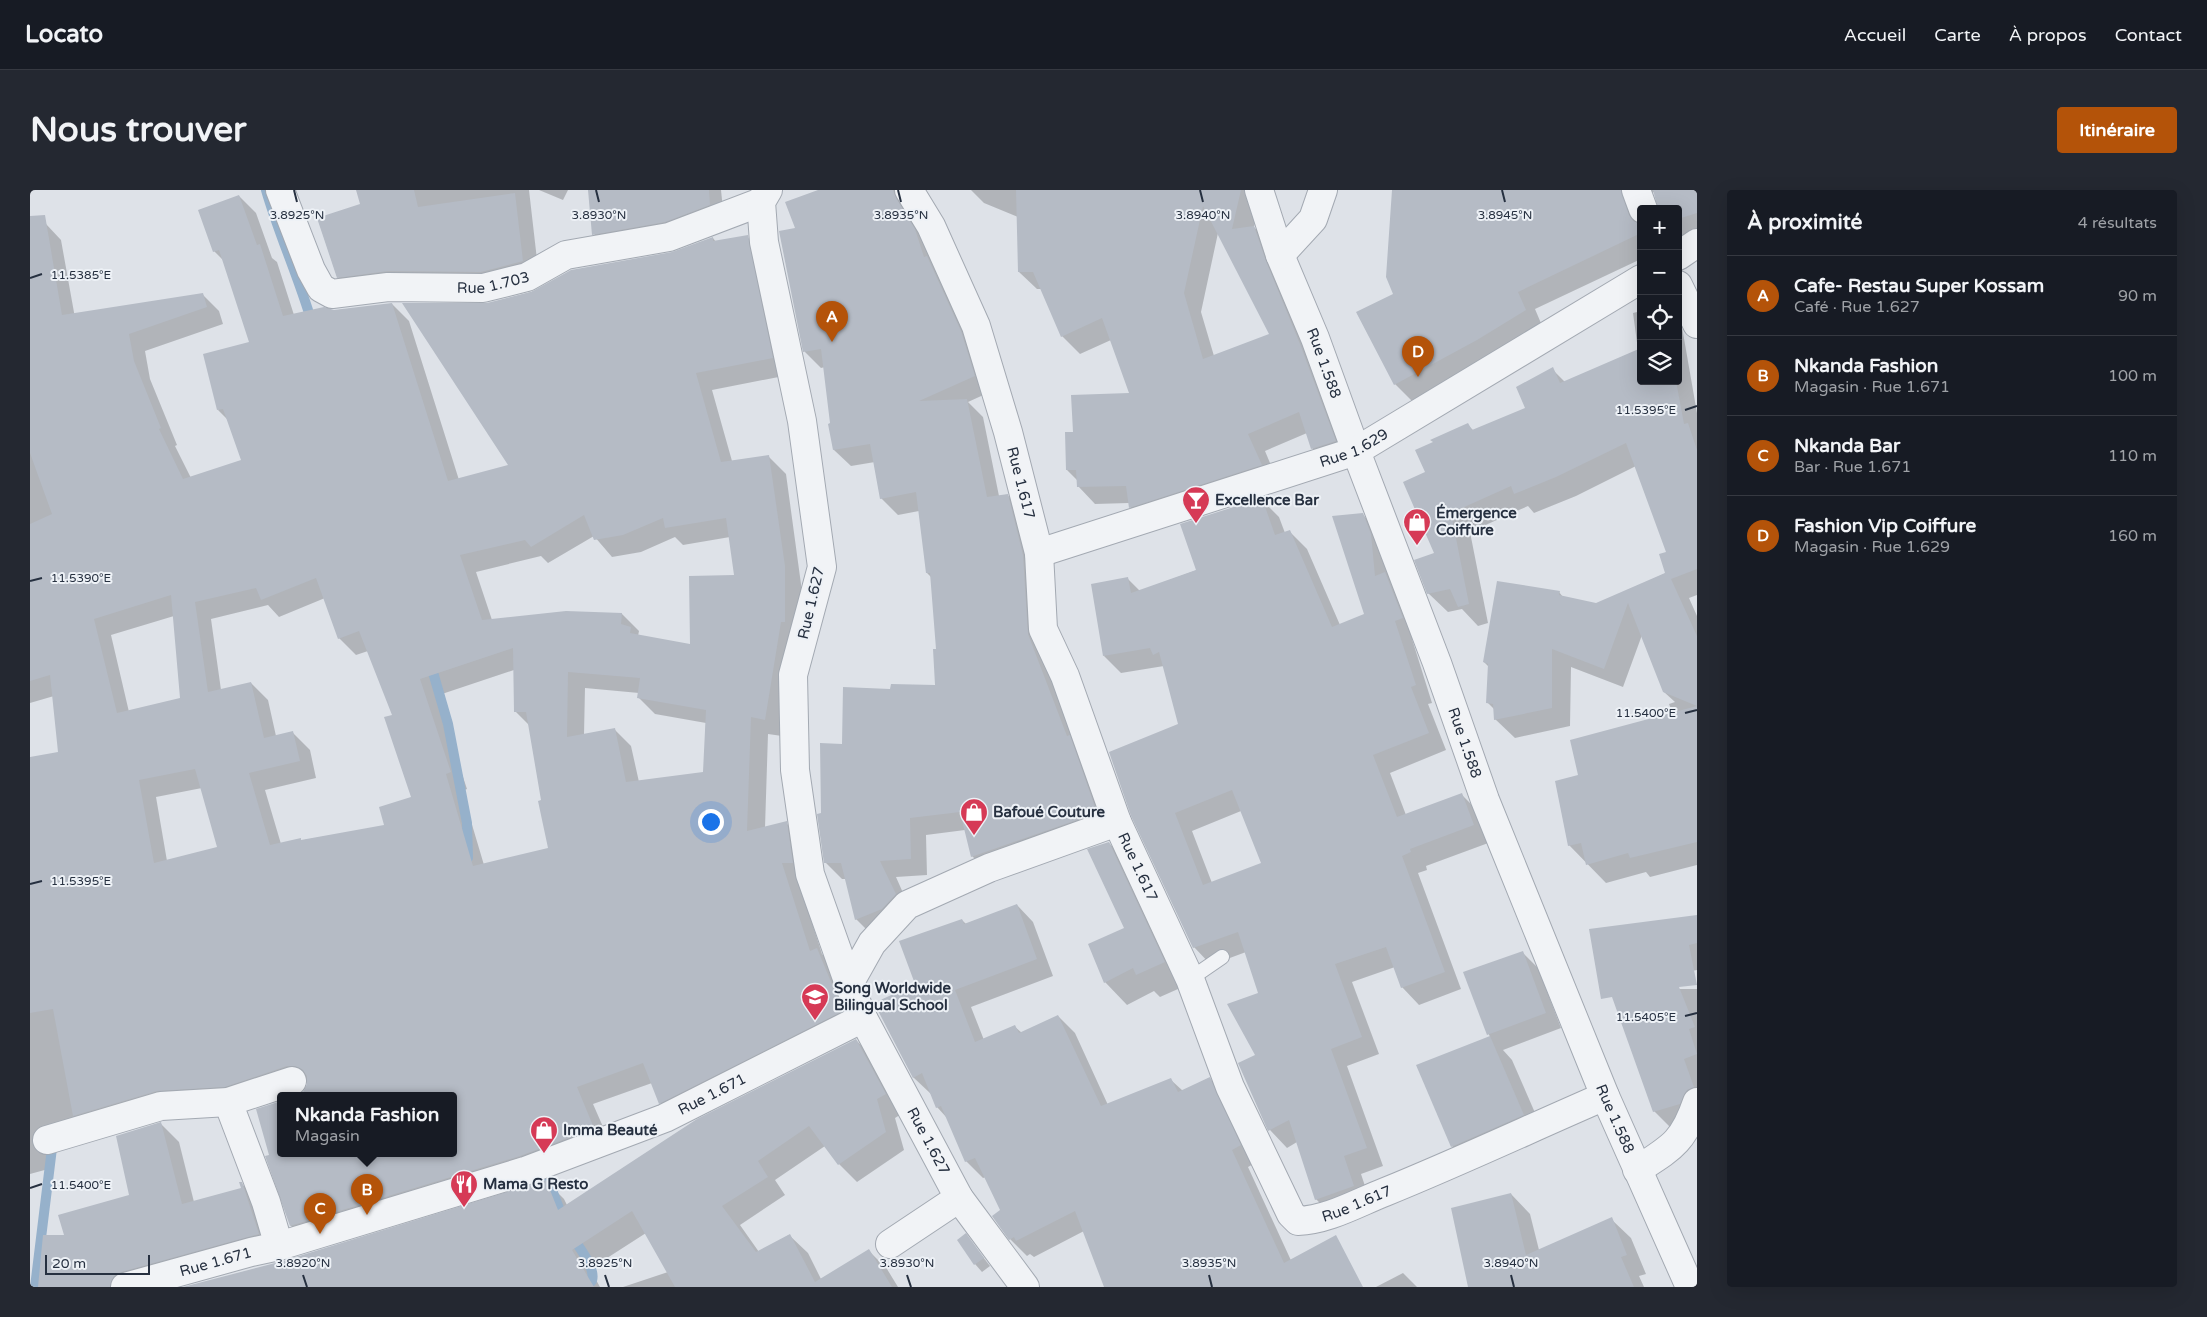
<!DOCTYPE html>
<html lang="fr">
<head>
<meta charset="utf-8">
<style>
	body { margin:0; font-family:"Varela Round",sans-serif; background:#242831; color:#f1f3f6 }
	.controls { position:absolute; right:15px; top:15px; display:grid; overflow:hidden; border-radius:5px; box-shadow:0 5px 20px #0002 }
	.controls button { width:45px; height:45px; display:grid; place-items:center; padding:0; border:0; border-bottom:1px solid #363941; background:#171b24; color:#f1f3f6; font:25px sans-serif }
	.scale { position:absolute; left:15px; bottom:12px; width:105px; box-sizing:border-box; padding-left:5px; border:2px solid #263040; border-top:0; font-size:14px; line-height:18px; white-space:nowrap; color:#263040; -webkit-text-stroke:4px #edf1f6; paint-order:stroke }
	.you { position:absolute; left:680px; top:631px; width:18px; height:18px; margin:-12px; border:4px solid #fff; border-radius:50%; background:#1a73e8; box-shadow:0 0 0 8px #1a73e833 }
	.badge { display:grid; place-items:center; width:32px; height:32px; border-radius:50%; background:#b45309; color:#fff; font-size:16px; font-weight:700 }
	.pin { position:absolute; translate:-50% -41px; filter:drop-shadow(0 1px 2px #0008) }
	.pin::after { content:''; position:absolute; top:26px; width:18px; height:15px; background:inherit; clip-path:polygon(0 0,100% 0,50% 100%) }
	.popup { position:absolute; left:247px; top:902px; width:180px; height:65px; box-sizing:border-box; display:grid; place-content:center; border-radius:5px; background:#171b24; filter:drop-shadow(0 1px 4px #0005); font-size:16px; white-space:nowrap; color:#9ea1a6 }
	.popup b { font-size:19px; color:#f1f3f6 }
	.popup::after { content:''; position:absolute; left:50%; top:100%; margin-left:-10px; border:10px solid transparent; border-top-color:#171b24 }
	.list { margin:0; padding:0; list-style:none }
	h2 { display:flex; justify-content:space-between; align-items:center; height:65px; margin:0; padding:0 20px; font-size:21px }
	h2 small { font-size:16px; font-weight:400; color:#9ea1a6 }
	.list li { display:grid; grid-template-columns:32px 1fr auto; gap:15px; align-items:center; box-sizing:border-box; height:80px; padding:0 20px; border-top:1px solid #363941 }
	.list b { display:block; font-size:19px; white-space:nowrap }
	.list p { margin:0; font-size:16px; white-space:nowrap; color:#9ea1a6 }
	.list em { font-size:16px; font-style:normal; color:#9ea1a6 }
	.icon { flex:none; width:28px; height:28px; fill:none; stroke:currentColor; stroke-width:2; stroke-linecap:round; stroke-linejoin:round }
	.map { position:relative; flex:none; width:1667px; height:1097px; overflow:hidden; border-radius:5px }
	header { display:flex; align-items:center; gap:30px; box-sizing:border-box; height:70px; padding:0 25px; background:#171b24; border-bottom:1px solid #363941 }
	header strong { font-size:24px }
	nav { display:flex; gap:28px; margin-inline-start:auto; font-size:18px }
	.intro { display:flex; align-items:center; justify-content:space-between; box-sizing:border-box; height:120px; padding:0 30px }
	h1 { margin:0; font-size:35px }
	.button { padding:12px 22px; border-radius:5px; background:#b45309; color:#fff; font-size:18px; font-weight:700 }
	main { display:flex; gap:30px; padding:0 30px }
	aside { flex:1; background:#171b24; border-radius:5px; box-shadow:0 5px 20px #0002 }
	.map>svg:first-child { display:block }
</style>
</head>
<body>
<header>
<strong>Locato</strong>
<nav><a>Accueil</a><a>Carte</a><a>À propos</a><a>Contact</a></nav>
</header>
<div class="intro"><h1>Nous trouver</h1><a class="button">Itinéraire</a></div>
<main>
<div class="map">
<svg width="1667" height="1097" viewBox="0 0 1667 1097">
	<rect width="100%" height="100%" fill="#dee2e8"/>
	<!-- shadow -->
	<g fill="#0003" fill-rule="evenodd">
		<polygon points="328,0 499,0 509,87 324,104 308,87 332,15"/>
		<polygon points="509,0 538,0 533,10"/>
		<polygon points="559,0 691,0 694,29 578,58 564,44"/>
		<polygon points="790,0 872,0 960,202 938,212 953,227 969,306 977,305 994,321 1083,639 958,682 942,666 935,640 896,645 897,685 866,687 881,721 842,745 826,729 816,689 812,689 795,672 792,624 813,555 862,500 906,496 908,460 902,388 897,383 889,321 868,325 851,308 845,272 821,276 804,260 795,177 791,178 775,162 766,39"/>
		<path d="M941 0H1219L1230 11 1224 37 1241 55 1322 269 1300 276 1282 258 1277 243 1235 261 1248 292 1117 335 1100 317 1099 313 1065 314 1048 296 1047 290 1037 280 1045 243 1101 204 1081 150 1050 164 1032 146 1012 99H1007L989 82 988 27 954 13ZM1188 43 1241 145 1184 166 1171 122Z"/>
		<polygon points="1364,0 1667,0 1667,48 1648,52 1648,19 1625,2 1618,3 1611,30 1611,69 1505,119 1513,138 1383,212 1365,194 1327,123 1364,105"/>
		<path d="M209 6 226 23 242 68 247 72 264 125 362 114 379 131 429 290 480 276 457 114 642 64 683 48 686 52 717 47 734 64 759 185 682 200 702 271 739 267 756 284 771 394V449L752 546 738 544 735 638 756 633 773 650 768 689 792 764 804 776 829 838 647 930 630 913 622 893 563 914 581 955 278 1053 261 1036 251 964H423V906H269L274 903 279 892 275 893 26 952 18 964V972L22 978 0 984V569L29 563 24 506 0 513V37L16 34 31 50 47 139 172 104 189 121 193 134 115 161 120 189 147 255 145 256 161 288 212 271 198 230 188 220 220 153 194 71 184 61ZM564 346 582 367 611 362 645 347 653 355 700 347 706 386 661 456 608 446 609 441 592 424 536 422 462 430 446 382 511 366 518 373ZM295 408 309 448 326 465 338 461 363 525 383 608 356 636 251 654 235 600 286 588 280 560 263 543 246 546 238 510 221 493 191 500 181 429 238 415 249 427ZM144 426 152 509 99 522 81 445ZM484 480 485 521 499 535 520 659 454 675 432 601 437 599 406 506ZM555 498 609 503 608 507 625 524 676 533 674 583 609 592 601 556 584 539 554 545ZM172 598 188 658 137 671 126 607Z"/>
		<polygon points="1611,121 1611,191 1648,191 1648,133 1652,137 1667,223 1667,405 1659,408 1667,426 1667,675 1620,687 1616,682 1576,693 1539,655 1550,586 1643,524 1639,514 1645,512 1634,502 1612,445 1593,497 1541,477 1540,536 1485,548 1465,529 1465,520 1457,512 1459,477 1454,472 1529,402 1533,407 1567,415 1636,383 1638,362 1606,276 1546,306 1504,323 1498,316 1440,342 1458,433 1448,436 1432,419 1418,422 1398,403 1406,363 1397,283 1437,234 1444,241 1497,218 1522,179 1535,192 1608,160 1603,123"/>
		<path d="M1231 309 1249 327 1255 343 1260 342 1277 359 1310 435 1336 425 1332 324 1350 342 1390 446 1382 449 1402 513 1398 514 1416 560 1360 583 1376 625 1432 605 1449 622 1461 652 1396 676 1397 680 1388 683 1431 799 1389 815 1372 797 1365 777 1322 792 1349 864 1317 876 1353 976 1331 984 1341 1014 1303 1027 1286 1009 1267 952 1257 958 1240 940 1209 874 1226 866 1230 804 1216 762 1181 775 1164 757 1103 626 1150 535 1134 476 1091 483 1074 466 1098 389 1110 401 1167 380ZM1211 621 1233 674 1182 693 1162 641Z"/>
		<polygon points="1079,653 1101,676 1157,795 1130,807 1124,801 1097,815 1075,792 1096,739"/>
		<polygon points="987,715 1003,732 1023,786 941,817 954,850 985,837 992,843 1028,826 1045,843 1078,915 1141,890 1153,901 1179,888 1196,905 1227,972 1218,977 1270,1090 1054,1041 1004,1067 1000,1064 997,1066 980,1049 972,1020 956,987 953,988 936,971 917,928 907,917 901,904 884,888 845,813 886,795 932,730 936,734"/>
		<polygon points="1667,726 1667,780 1589,796"/>
		<polygon points="1493,763 1508,778 1531,838 1473,860 1482,870 1516,948 1444,979 1422,956 1460,847 1434,783"/>
		<polygon points="1580,799 1667,799 1667,937 1643,940 1624,921"/>
		<polygon points="826,850 844,869 873,923 865,928 874,960 827,992 809,974 795,956 745,990 755,1005 710,1035 729,1062 759,1045 778,1063 791,1089 839,1061 857,1079 868,1097 593,1097 638,1082 616,1043 560,1079 570,1097 161,1097 254,1072 516,991 534,1009 537,1015"/>
		<polygon points="131,934 149,952 164,1012 212,999 211,993 229,1011 247,1062 120,1097 10,1097 36,1046 101,1006"/>
		<polygon points="1481,1004 1500,1024 1509,1060 1581,1029 1601,1048 1616,1084 1609,1086 1614,1097 1439,1097"/>
		<polygon points="936,1045 960,1076 952,1082 945,1074"/>
		<polygon points="1373,1083 1387,1097 1346,1097"/>
	</g>
	<g fill="none" stroke-linecap="round" stroke-linejoin="round">
		<!-- stream -->
		<g stroke="#96b1cb" stroke-width="10">
			<path d="M236 0C249 45 269 88 282 133"/>
			<polyline points="400,472 418,534 437,633 438,668"/>
			<polyline points="508,983 515,982 534,1031"/>
			<path d="M542 1046C549 1058 566 1077 562 1091L553 1097"/>
			<polyline points="5,1097 23,950"/>
		</g>
	</g>
	<!-- building -->
	<g fill="#b5bbc5" fill-rule="evenodd">
		<polygon points="326,0 384,0 388,17 485,3 493,71 451,82 358,81 307,88 287,28 330,14"/>
		<polygon points="558,0 679,0 680,15 635,32 562,45"/>
		<polygon points="788,0 863,0 866,8 885,39 894,67 897,66 931,141 945,186 889,211 937,209 957,307 978,304 993,365 998,444 1037,546 1040,545 1067,623 941,667 930,622 880,628 881,669 850,671 866,704 852,719 825,730 811,673 794,673 787,624 791,623 790,553 812,554 813,497 860,499 861,494 905,495 903,459 906,459 900,383 896,383 886,302 850,309 840,254 803,260 798,234 800,233 791,159 773,162 749,41 765,38 755,12"/>
		<path d="M986 0H1211L1202 39 1224 36 1236 71 1270 154 1306 251 1281 259 1269 222 1218 244 1232 275 1099 318 1096 296 1047 297 1046 280H1036L1035 242H1043L1041 205 1099 203 1072 128 1031 147 1003 82H988ZM1173 16 1239 144 1173 169 1154 103Z"/>
		<polygon points="1362,0 1591,0 1599,25 1603,31 1611,34 1611,43 1488,102 1496,120 1447,150 1364,195 1326,122 1363,104 1356,87"/>
		<polygon points="1623,0 1667,0 1667,23 1648,29 1648,19 1628,19"/>
		<path d="M209 5 227 55 230 54 253 126 294 117 304 120 362 113 418 291 478 275 372 113H457L501 102 541 80 642 62 683 47V51L718 45 743 168 666 183 691 272 739 265 755 376V432H751L735 530 721 527 717 641 757 631 763 673H752L780 761 787 758 813 821 629 914 613 873 547 897 564 938 490 966 260 1036 235 966 239 965 226 919 251 911V964H423V906H266L273 902 277 894V886L273 880 265 876H257L195 897 127 901 43 926 23 819 0 823V567L28 562 20 485 0 491V334L22 324 0 263V26L15 25 32 125 173 103 177 117 99 144 104 171 131 238 129 239 153 289 211 270 193 219 187 220 173 164 219 152 189 60 183 62 168 20ZM554 325 564 350 593 345 633 328 635 338 696 328 704 385 659 386 660 454 600 443 601 437 591 434 592 423 536 421 452 430 430 365 495 350 501 357ZM286 388 308 449 329 441 362 525 354 527 381 607 349 617 354 635 271 650V648L240 655 219 583 270 571 263 541 234 548 221 492 178 502 165 412 226 398 231 410ZM141 405 150 508 87 523 64 429ZM483 458 484 522H496L511 610 508 611 518 658 443 676 416 584 421 582 390 489ZM538 482 610 488 607 508 676 520 673 582 596 592 585 538 537 547ZM165 579 187 657 124 673 109 590Z"/>
		<polygon points="1611,158 1611,191 1646,191 1654,234 1658,233 1667,260 1667,379 1641,389 1667,446 1667,516 1633,502 1598,413 1574,479 1522,459 1522,518 1464,530 1463,514 1456,513 1458,474 1453,472 1467,391 1530,401 1529,405 1566,413 1635,383 1629,364 1636,362 1596,253 1526,287 1484,304 1481,296 1421,323 1439,414 1428,417 1420,399 1397,404 1384,370 1404,363 1373,292 1395,282 1385,260 1403,252 1400,250 1438,233 1442,240 1495,218 1486,197 1523,177 1530,193"/>
		<path d="M1232 308 1245 345 1260 340 1302 437 1334 424 1302 326 1333 323 1341 344 1345 386 1355 382 1373 428 1365 431 1386 495 1381 497 1399 543 1343 565 1367 627 1432 603 1444 635 1380 659 1381 662 1372 666 1415 782 1371 798 1356 757 1305 774 1332 847 1301 859 1337 958 1314 966 1324 996 1285 1010 1259 930 1238 941 1208 873 1225 865 1197 814 1228 803 1208 742 1163 758 1101 626 1079 562 1148 534 1129 462 1123 465 1120 458 1073 466 1061 394 1098 387 1101 403 1166 380 1150 334ZM1202 600 1231 673 1173 695 1145 623Z"/>
		<polygon points="1667,516 1667,652 1600,668 1598,663 1556,675 1551,653 1538,656 1525,591 1548,585 1540,550"/>
		<polygon points="1079,652 1135,772 1106,785 1103,778 1074,793 1058,754 1094,738 1057,659"/>
		<polygon points="987,714 1007,769 925,800 945,852 985,835 989,843 1028,825 1071,916 1141,888 1148,902 1180,887 1211,955 1202,960 1254,1073 1306,1045 1333,1097 1074,1097 1045,1021 986,1051 984,1047 979,1050 962,1026 970,1020 945,968 935,972 911,916 906,918 892,883 883,888 844,813 885,794 869,751 932,729 934,734"/>
		<polygon points="1667,725 1667,753 1659,755 1667,795 1649,797 1665,837 1659,839 1667,864 1654,869 1664,897 1657,900 1650,914 1623,922 1582,807 1571,809 1559,739"/>
		<polygon points="1493,761 1516,823 1457,845 1433,782"/>
		<polygon points="1460,846 1494,925 1421,957 1386,875"/>
		<polygon points="826,849 856,904 847,909 856,942 808,975 779,936 728,971 738,987 692,1016 726,1062 760,1044 785,1092 839,1059 862,1097 645,1097 602,1021 542,1060 564,1097 153,1097 253,1071 516,990 528,1020 667,929"/>
		<polygon points="131,932 152,1014 211,998 209,992 212,992 229,1044 91,1082 84,1086 80,1097 8,1097 13,1045 34,1045 28,1025 99,1005 86,946"/>
		<polygon points="1481,1003 1496,1065 1582,1027 1597,1065 1591,1067 1604,1097 1438,1097 1421,1018"/>
		<polygon points="936,1043 954,1068 944,1075 927,1050"/>
	</g>
	<g fill="none" stroke-linecap="round" stroke-linejoin="round">
		<!-- service casing -->
		<g stroke="#a3a9b2" stroke-width="16">
			<polyline id="service" points="1160,789 1192,767"/>
		</g>
		<!-- minor casing -->
		<g stroke="#a3a9b2" stroke-width="30">
			<g id="minor">
				<path id="s1" d="M250 0 281 80 291 98 302 104 358 97 453 98 497 87 536 65 639 47 731 12"/>
				<path id="s2" d="M738 0 731 12 734 52 772 231 792 377 763 485 765 580 780 684 819 794 833 828 929 1008 995 1097"/>
				<path id="s3" d="M879 0 901 36 946 136 978 242 1009 363 1013 439 1035 486 1087 632 1160 789 1200 897 1261 1024 1268 1031C1298 1030 1327 1013 1355 1002 1429 972 1501 938 1575 906"/>
				<path id="s4" d="M1229 0 1250 65 1285 148 1326 261 1407 473 1455 610 1575 906 1660 1097"/>
				<polyline points="1606,0 1613,19"/>
				<polyline points="1250,65 1283,29 1293,0"/>
				<polyline points="1648,66 1667,53"/>
				<polyline points="1648,95 1667,134"/>
				<path id="s5" d="M1009 363 1326 261 1611 89"/>
				<polyline points="819,794 842,753 877,715 959,678 1087,632"/>
				<polyline points="198,912 236,1012 249,1056"/>
				<polyline points="17,950 131,916 198,912 262,891"/>
				<path d="M1607 980C1641 958 1653 953 1667 912"/>
				<polyline points="860,1054 929,1008"/>
				<path id="s6" d="M95 1097 221 1062 249 1056 495 981 635 928 833 828"/>
			</g>
		</g>
		<!-- service -->
		<use href="#service" stroke="#f1f3f6" stroke-width="14"/>
		<!-- minor -->
		<use href="#minor" stroke="#f1f3f6" stroke-width="28"/>
	</g>
	<!-- ticks -->
	<path fill="none" stroke="#263040" stroke-width="2" d="M264 0 267 12M566 0 569 12M868 0 871 12M1170 0 1173 12M1472 0 1475 12M0 88 12 84M1655 220 1667 216M0 391 12 388M1655 523 1667 520M0 694 12 691M1655 826 1667 823M0 998 12 994M273 1085 277 1097M575 1085 579 1097M877 1085 881 1097M1179 1085 1182 1097M1481 1085 1484 1097"/>
	<!-- icons -->
	<defs>
		<g id="bar-pin" transform="scale(1.4375)"><path d="M0 17L-7.5 6A9.5 9.5 0 1 1 7.5 6Z" fill="#d63a56" stroke="#edf1f6"/><path d="M-6-5H6L.8 .8V4.5H3.5V6h-7V4.5H-.8V.8Z" fill="#fff"/></g>
		<g id="shop-pin" transform="scale(1.4375)"><path d="M0 17L-7.5 6A9.5 9.5 0 1 1 7.5 6Z" fill="#d63a56" stroke="#edf1f6"/><path d="M-5-2.5h2.3a2.7 3.5 0 0 1 5.4 0H5L5.5 6h-11ZM-1.5-2.5h3a1.5 2.3 0 0 0-3 0Z" fill="#fff"/></g>
		<g id="school-pin" transform="scale(1.4375)"><path d="M0 17L-7.5 6A9.5 9.5 0 1 1 7.5 6Z" fill="#d63a56" stroke="#edf1f6"/><path d="M0-5L7-2L0 1L-7-2ZM-4 1L0 2.5L4 1V4Q0 6-4 4Z" fill="#fff"/></g>
		<g id="restaurant-pin" transform="scale(1.4375)"><path d="M0 17L-7.5 6A9.5 9.5 0 1 1 7.5 6Z" fill="#d63a56" stroke="#edf1f6"/><path d="M-5-6h1v4h1v-4h1v4h1v-4h1v5L-1.5 .5V6h-2V.5L-5-1ZM5-6V6H3V1.5H1.5Q1.5-4 5-6Z" fill="#fff"/></g>
	</defs>
	<g fill-rule="evenodd">
		<use href="#bar-pin" x="1166" y="310"/>
		<use href="#shop-pin" x="1387" y="332"/>
		<use href="#shop-pin" x="944" y="622"/>
		<use href="#school-pin" x="785" y="807"/>
		<use href="#shop-pin" x="514" y="940"/>
		<use href="#restaurant-pin" x="434" y="994"/>
	</g>
	<g text-anchor="middle" stroke-width="4" stroke-linejoin="round" paint-order="stroke">
		<!-- street labels -->
		<g font-size="15" fill="#263040" stroke="#edf1f6">
			<text dy="5" stroke="none"><textPath href="#s1" startOffset="281">Rue 1.703</textPath></text>
			<text dy="5" stroke="none"><textPath href="#s4" startOffset="185">Rue 1.588</textPath></text>
			<text dy="5" stroke="none"><textPath href="#s5" startOffset="332">Rue 1.629</textPath></text>
			<text dy="5" stroke="none"><textPath href="#s3" startOffset="315">Rue 1.617</textPath></text>
			<text transform="translate(781 413) rotate(-77)" y="5">Rue 1.627</text>
			<text dy="5" stroke="none"><textPath href="#s4" startOffset="590">Rue 1.588</textPath></text>
			<text dy="5" stroke="none"><textPath href="#s3" startOffset="720">Rue 1.617</textPath></text>
			<text dy="5" stroke="none"><textPath href="#s6" startOffset="619">Rue 1.671</textPath></text>
			<text dy="5" stroke="none"><textPath href="#s4" startOffset="995">Rue 1.588</textPath></text>
			<text dy="5" stroke="none"><textPath href="#s2" startOffset="989">Rue 1.627</textPath></text>
			<text dy="5" stroke="none"><textPath href="#s3" startOffset="1171">Rue 1.617</textPath></text>
			<text dy="5" stroke="none"><textPath href="#s6" startOffset="94">Rue 1.671</textPath></text>
		</g>
		<!-- poi labels -->
		<g font-size="15" font-weight="bold" fill="#263040" stroke="#edf1f6" text-anchor="start">
			<text x="1185" y="315">Excellence Bar</text>
			<text x="1406" y="328">Émergence<tspan x="1406" dy="17">Coiffure</tspan></text>
			<text x="963" y="627">Bafoué Couture</text>
			<text x="804" y="803">Song Worldwide<tspan x="804" dy="17">Bilingual School</tspan></text>
			<text x="533" y="945">Imma Beauté</text>
			<text x="453" y="999">Mama G Resto</text>
		</g>
	</g>
	<g font-size="12" text-anchor="middle" fill="#263040" stroke="#edf1f6" stroke-width="4" stroke-linejoin="round" paint-order="stroke">
		<text x="267" y="29">3.8925°N</text>
		<text x="569" y="29">3.8930°N</text>
		<text x="871" y="29">3.8935°N</text>
		<text x="1173" y="29">3.8940°N</text>
		<text x="1475" y="29">3.8945°N</text>
		<text x="51" y="89">11.5385°E</text>
		<text x="1616" y="224">11.5395°E</text>
		<text x="51" y="392">11.5390°E</text>
		<text x="1616" y="527">11.5400°E</text>
		<text x="51" y="695">11.5395°E</text>
		<text x="1616" y="831">11.5405°E</text>
		<text x="51" y="999">11.5400°E</text>
		<text x="273" y="1077">3.8920°N</text>
		<text x="575" y="1077">3.8925°N</text>
		<text x="877" y="1077">3.8930°N</text>
		<text x="1179" y="1077">3.8935°N</text>
		<text x="1481" y="1077">3.8940°N</text>
	</g>
</svg>
<div class="controls">
<button>+</button>
<button>−</button>
<button><svg class="icon" aria-label="locate" viewBox="0 0 24 24"><circle cx="12" cy="12" r="6"/><path d="M12 2v4M12 18v4M2 12h4M18 12h4"/></svg></button>
<button><svg class="icon" aria-label="layers" viewBox="0 0 24 24"><path d="M12 4l9 5-9 5-9-5zM3 14l9 5 9-5"/></svg></button>
</div>
<div class="scale">20 m</div>
<div class="you"></div>
<div class="pin badge" style="left:802px;top:152px">A</div>
<div class="pin badge" style="left:337px;top:1025px">B</div>
<div class="popup"><b>Nkanda Fashion</b>Magasin</div>
<div class="pin badge" style="left:290px;top:1044px">C</div>
<div class="pin badge" style="left:1388px;top:187px">D</div>
</div>
<aside>
<h2>À proximité<small>4 résultats</small></h2>
<ul class="list">
<li><span class="badge">A</span><div><b>Cafe- Restau Super Kossam</b><p>Café · Rue 1.627</p></div><em>90 m</em></li>
<li><span class="badge">B</span><div><b>Nkanda Fashion</b><p>Magasin · Rue 1.671</p></div><em>100 m</em></li>
<li><span class="badge">C</span><div><b>Nkanda Bar</b><p>Bar · Rue 1.671</p></div><em>110 m</em></li>
<li><span class="badge">D</span><div><b>Fashion Vip Coiffure</b><p>Magasin · Rue 1.629</p></div><em>160 m</em></li>
</ul>
</aside>
</main>
</body>
</html>
